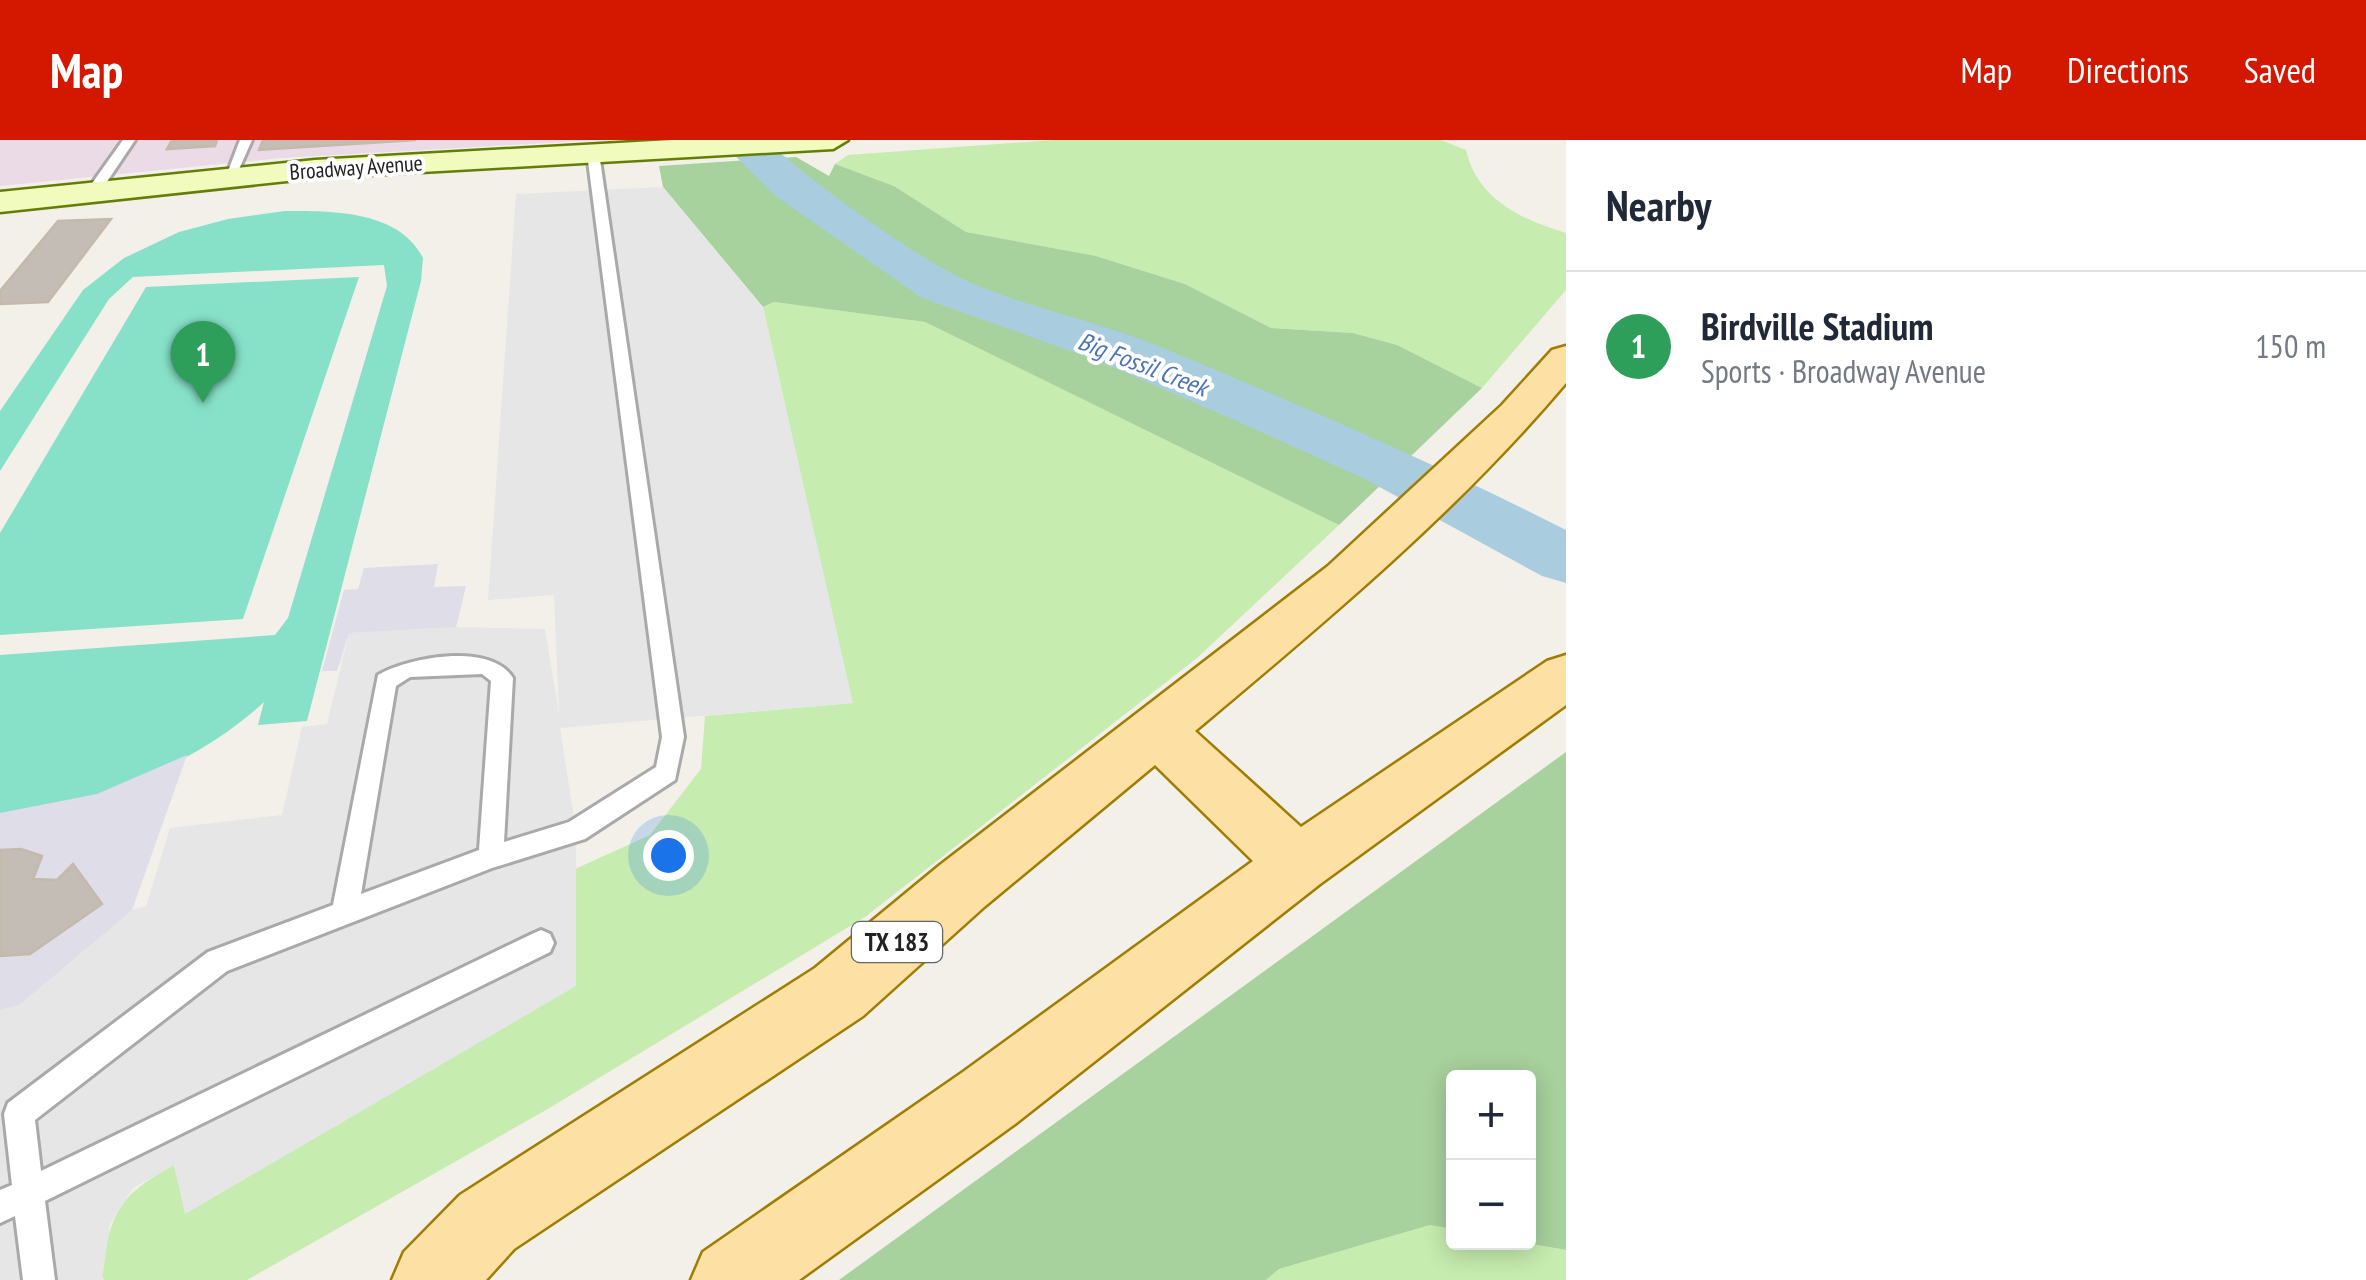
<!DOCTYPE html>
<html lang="en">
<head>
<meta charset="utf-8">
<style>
	body { margin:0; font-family:"PT Sans Narrow",sans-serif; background:#f6f6f7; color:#1f2937 }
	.controls { position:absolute; right:30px; bottom:30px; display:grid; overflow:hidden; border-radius:10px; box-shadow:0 5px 25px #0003 }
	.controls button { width:90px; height:90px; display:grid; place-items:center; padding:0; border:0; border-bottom:2px solid #e0e1e3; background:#fff; color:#1f2937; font:50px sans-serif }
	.you { position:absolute; left:668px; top:715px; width:35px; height:35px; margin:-25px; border:8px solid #fff; border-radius:50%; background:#1a73e8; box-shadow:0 0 0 15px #1a73e833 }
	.badge { display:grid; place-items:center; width:65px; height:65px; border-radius:50%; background:#d41800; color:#fff; font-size:32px; font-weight:700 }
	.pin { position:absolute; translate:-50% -82px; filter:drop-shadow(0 2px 5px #0008) }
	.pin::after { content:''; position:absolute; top:52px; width:35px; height:30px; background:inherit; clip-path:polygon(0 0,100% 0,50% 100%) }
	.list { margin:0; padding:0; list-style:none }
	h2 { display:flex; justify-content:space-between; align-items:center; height:130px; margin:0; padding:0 40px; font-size:42px }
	h2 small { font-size:32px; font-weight:400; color:#747a83 }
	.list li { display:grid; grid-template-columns:65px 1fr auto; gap:30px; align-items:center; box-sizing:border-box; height:150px; padding:0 40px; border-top:2px solid #e0e1e3 }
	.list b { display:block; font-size:38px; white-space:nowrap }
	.list p { margin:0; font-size:32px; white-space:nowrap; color:#747a83 }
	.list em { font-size:32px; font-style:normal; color:#747a83 }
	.map { position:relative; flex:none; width:1566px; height:1140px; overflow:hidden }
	header { display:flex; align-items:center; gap:60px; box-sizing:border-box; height:140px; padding:0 50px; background:#d41800; color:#fff }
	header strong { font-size:48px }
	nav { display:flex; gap:55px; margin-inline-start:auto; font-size:35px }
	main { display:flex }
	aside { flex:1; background:#fff }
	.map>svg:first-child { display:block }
</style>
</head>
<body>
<header>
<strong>Map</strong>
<nav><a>Map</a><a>Directions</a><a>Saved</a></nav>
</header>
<main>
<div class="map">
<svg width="1566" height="1140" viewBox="0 0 1566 1140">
	<rect width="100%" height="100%" fill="#f2f0e9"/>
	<!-- industrial -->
	<polygon fill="#ebdbe6" points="0,0 598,0 282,18 0,46"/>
	<!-- grass -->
	<g fill="#c6ecaf">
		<path d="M1054 0H1441L1466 10C1477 59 1522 80 1566 93V150L1482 248 1397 205 1353 193 1271 188 1185 144 1096 116 966 92 894 46 835 24 848 15Z"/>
		<path d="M774 162 925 182 1339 385 1197 518 865 777 546 970 247 1140H104L100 1133C113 1070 118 1056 174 1025L186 1073 575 846V729L650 695 701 629 705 576 852 563 763 167Z"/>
		<polygon points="1430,1085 1453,1089 1454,1102 1526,1103 1566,1110 1566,1140 1266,1140 1279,1129"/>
	</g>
	<!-- forest -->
	<g fill="#a7d19d">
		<polygon points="796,17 829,36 835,24 894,46 966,92 1096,116 1185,144 1271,188 1353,193 1397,205 1482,248 1339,385 925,182 774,162 763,167 663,47 659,26"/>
		<polygon points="1566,612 1566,1110 1526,1103 1528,938 1454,938 1453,1089 1430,1085 1279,1129 1266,1140 839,1140"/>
	</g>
	<!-- pitch -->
	<g fill="#87e1c8">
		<path d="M285 71C331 71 399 70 423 118L421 141 307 581 258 585 264 562C203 620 85 673 0 673V515L275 495 288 478 387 146 384 125 133 137 109 159 0 331V271L83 150 124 118 179 92 228 79Z"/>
		<polygon points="359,137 243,479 0,495 0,393 146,147"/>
	</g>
	<!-- parking -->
	<polygon fill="#e6e6e6" points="663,47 763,167 853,563 560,588 576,691 576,846 185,1074 174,1025 133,1048 110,1084 102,1140 0,1140 0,870 9,868 132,770 146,766 170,688 282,675 302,587 327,584 349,493 456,487 545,489 559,574 554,455 488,460 516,54"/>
	<!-- plaza -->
	<g fill="#dedde8">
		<polygon points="438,424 434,447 466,446 456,487 349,493 337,531 322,531 344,450 358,449 364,428"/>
		<polygon points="187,615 132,770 19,865 0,870 0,673 97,654"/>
	</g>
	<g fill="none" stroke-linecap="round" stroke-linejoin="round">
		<!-- river -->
		<path fill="#a9cddf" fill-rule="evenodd" d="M719 0H765C817 45 896 104 957 136 1014 165 1096 180 1158 206 1296 263 1432 322 1566 390V443L1542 436 1365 339 1241 283 1099 221 922 158 777 57Z"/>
	</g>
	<!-- building -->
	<g fill="#c3bdb5" stroke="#c4b9ab" stroke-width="2.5">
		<polygon points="172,0 217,0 215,6 167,9"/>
		<polygon points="263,0 416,0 259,10"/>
		<polygon points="111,79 48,162 0,164 0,151 58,81"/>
		<polygon points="21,709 42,716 33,739 57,740 73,724 102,764 30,814 0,816 0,710"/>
	</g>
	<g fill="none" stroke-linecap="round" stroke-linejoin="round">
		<!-- service casing -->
		<g stroke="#a9a9a9" stroke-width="6">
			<g id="service">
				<polygon points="123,0 135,0 100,52 90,52 88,49"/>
				<polygon points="240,0 252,0 236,36 225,39"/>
				<path d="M593 9 599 13 684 597 675 640 585 699 492 728 227 831 35 980 41 1031 532 794 541 790 550 794 554 803 550 812 45 1061 55 1140H23L15 1076 0 1083V1050L12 1045 4 974 8 963 208 812 333 765 378 535C409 517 491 502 513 538L504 702 569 682 656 627 662 597 587 13ZM482 534 491 541 479 710 361 754 396 546 410 537Z"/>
			</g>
		</g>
		<!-- secondary casing -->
		<g stroke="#637e04" stroke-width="5">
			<polygon id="secondary" points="672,0 848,0 833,9 315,38 0,72 0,52 315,20"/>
		</g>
		<!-- primary casing -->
		<g stroke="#a07d00" stroke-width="5">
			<path id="primary" d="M1566 206V243C1456 373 1325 482 1195 591L1301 687 1547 521 1566 515V565L1320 744 1015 984 799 1140H691L703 1112 963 932 1253 721 1155 625 984 767 863 876 514 1109 486 1140H392L404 1112 460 1055 815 828 940 725 1328 426 1502 265 1552 210Z"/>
		</g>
		<!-- service -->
		<use href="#service" fill="#fff" fill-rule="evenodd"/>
		<!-- secondary -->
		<use href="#secondary" fill="#f1fbbe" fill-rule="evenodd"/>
		<!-- primary -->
		<use href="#primary" fill="#fde0a3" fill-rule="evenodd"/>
	</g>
	<g text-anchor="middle" stroke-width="8" stroke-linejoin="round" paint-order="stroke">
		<!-- far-street labels -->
		<g font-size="22" fill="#222" stroke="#fff">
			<text transform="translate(356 27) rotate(-4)" y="8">Broadway Avenue</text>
		</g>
		<!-- far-water labels -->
		<g font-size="25" font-style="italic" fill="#4c74b4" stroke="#fff">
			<text transform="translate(1143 224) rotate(21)" y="9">Big Fossil Creek</text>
		</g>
		<!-- shield labels -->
		<rect fill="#fff" stroke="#646464" stroke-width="2.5" x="852" y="782" width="90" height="40" rx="8"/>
		<g font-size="25" font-weight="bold" fill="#222">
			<text x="897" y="811">TX 183</text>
		</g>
	</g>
</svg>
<div class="controls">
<button>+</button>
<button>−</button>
</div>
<div class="you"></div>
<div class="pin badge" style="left:203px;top:263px;background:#2e9e5b">1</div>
</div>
<aside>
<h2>Nearby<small></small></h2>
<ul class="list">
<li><span class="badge" style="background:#2e9e5b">1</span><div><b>Birdville Stadium</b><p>Sports · Broadway Avenue</p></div><em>150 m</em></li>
</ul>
</aside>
</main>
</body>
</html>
